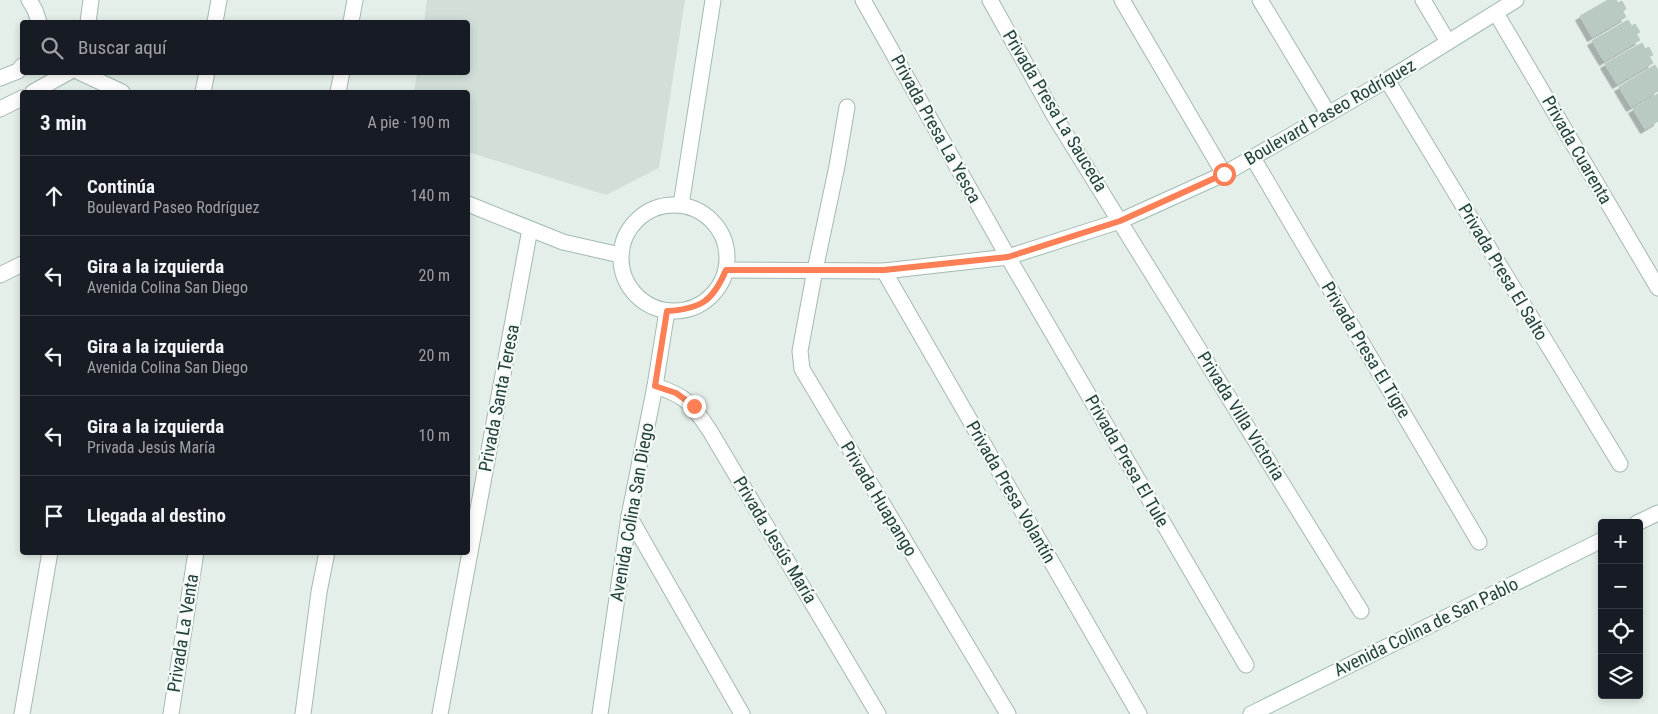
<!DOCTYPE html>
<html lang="es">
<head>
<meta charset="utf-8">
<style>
	body { margin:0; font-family:"Roboto Condensed",sans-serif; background:#20242c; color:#f1f3f6 }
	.controls { position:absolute; right:15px; bottom:15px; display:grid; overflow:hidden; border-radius:5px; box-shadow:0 2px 8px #0003 }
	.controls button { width:45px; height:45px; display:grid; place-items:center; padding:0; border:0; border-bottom:1px solid #363941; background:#171b24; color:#f1f3f6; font:25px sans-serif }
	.stop { position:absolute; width:15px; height:15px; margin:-11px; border:4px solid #fc7f55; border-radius:50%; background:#fff }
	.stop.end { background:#fc7f55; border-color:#fff; box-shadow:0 1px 5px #0008 }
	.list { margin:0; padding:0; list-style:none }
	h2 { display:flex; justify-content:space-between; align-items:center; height:65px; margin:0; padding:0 20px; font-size:21px }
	h2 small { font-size:16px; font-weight:400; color:#9ea1a6 }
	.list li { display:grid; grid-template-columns:32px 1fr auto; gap:15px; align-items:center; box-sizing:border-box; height:80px; padding:0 20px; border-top:1px solid #363941 }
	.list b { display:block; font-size:19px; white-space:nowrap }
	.list p { margin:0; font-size:16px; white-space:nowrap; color:#9ea1a6 }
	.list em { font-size:16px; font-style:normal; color:#9ea1a6 }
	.icon { flex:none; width:28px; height:28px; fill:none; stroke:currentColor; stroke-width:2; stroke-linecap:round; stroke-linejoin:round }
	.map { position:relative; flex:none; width:1658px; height:714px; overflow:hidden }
	.search { position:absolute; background:#171b24; box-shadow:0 2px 8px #0003; left:20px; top:20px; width:450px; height:55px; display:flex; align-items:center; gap:12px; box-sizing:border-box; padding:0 18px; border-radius:5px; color:#9ea1a6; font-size:19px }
	.panel { position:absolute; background:#171b24; box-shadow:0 2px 8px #0003; left:20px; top:90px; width:450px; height:465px; border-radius:5px }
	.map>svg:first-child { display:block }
</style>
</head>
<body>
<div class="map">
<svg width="1658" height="714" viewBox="0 0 1658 714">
	<defs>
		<filter id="shadow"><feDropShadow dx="-4.5" dy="4.5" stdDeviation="0" flood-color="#0004"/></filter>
	</defs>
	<rect width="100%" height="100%" fill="#e4efea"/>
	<!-- built -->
	<polygon fill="#d2dfd9" points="427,0 685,0 659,168 606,195 468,152 468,92 414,92 417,73 468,72 468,22 424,22"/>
	<!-- building -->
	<g fill="#b9cac3" stroke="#b6c9c1" filter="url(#shadow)">
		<polygon points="1608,0 1616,0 1626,17 1592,37 1580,16"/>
		<polygon points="1622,1 1626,9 1623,11 1618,3"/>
		<polygon points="1628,20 1640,40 1604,61 1592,41"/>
		<polygon points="1635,24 1640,32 1636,34 1632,26"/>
		<polygon points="1642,43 1653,63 1617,84 1605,64"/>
		<polygon points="1649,47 1653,55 1650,56 1645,49"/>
		<polygon points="1655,65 1658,71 1658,91 1631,107 1619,87"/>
		<polygon points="1658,94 1658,121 1645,129 1633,109"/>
	</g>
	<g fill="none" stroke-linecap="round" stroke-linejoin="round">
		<!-- street casing -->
		<g stroke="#a6b8b1" stroke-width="17">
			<g id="street">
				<polyline points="863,0 1008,257 1246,665"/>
				<polyline points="990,0 1055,117 1361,611"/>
				<polyline points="1122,0 1224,174"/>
				<polyline points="1260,0 1328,113"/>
				<polyline points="1423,0 1448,42"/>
				<polyline points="1496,13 1658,288"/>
				<polyline points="88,22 91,0"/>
				<polyline points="215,22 219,0"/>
				<polyline points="351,22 355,0"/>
				<polyline points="1387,80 1620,464"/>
				<polyline points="33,92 69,72"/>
				<polyline points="203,92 207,72"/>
				<polyline points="338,92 342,72"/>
				<polyline points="847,107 837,166 815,270 800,351 802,369 1008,714"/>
				<polyline points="0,109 22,98"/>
				<polyline points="1253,158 1479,542"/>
				<polyline points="884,271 1139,714"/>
				<polyline points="0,275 22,264"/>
				<path d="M655 386C687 396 692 404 710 431L878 714"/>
				<polyline points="629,516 742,714"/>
				<polyline points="22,714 50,552"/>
				<polyline points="171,714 196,552"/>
				<polyline points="303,714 319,592 327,552"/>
				<polyline points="440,714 530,229"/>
			</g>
		</g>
		<!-- secondary casing -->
		<g stroke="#a1bbb2" stroke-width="17">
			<g id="secondary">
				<polyline points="29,0 35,10 39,22"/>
				<polyline points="79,72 122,92"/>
				<polyline points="0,78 18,71 22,66"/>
				<polyline points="468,204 563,242 620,255"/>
				<circle cx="674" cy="258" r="53"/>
				<polyline points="681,205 713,0"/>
				<polyline points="726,270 884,271 1008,257 1120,221 1224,174 1387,80 1516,0"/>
				<polyline points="1637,523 1658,513"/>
				<polyline points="600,714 629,516 655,386 667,311"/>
				<polyline points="1251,714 1602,540"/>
			</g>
		</g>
		<!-- street -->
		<use href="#street" stroke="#fff" stroke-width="15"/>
		<!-- secondary -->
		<use href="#secondary" stroke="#fff" stroke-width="15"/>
	</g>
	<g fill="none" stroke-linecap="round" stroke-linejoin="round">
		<!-- route -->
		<path stroke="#fc7f55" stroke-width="6" d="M694 406 676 393 655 386 667 311C701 309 713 301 726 270H884L1008 257 1120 221 1224 174"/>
	</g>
	<g text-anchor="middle" stroke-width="4.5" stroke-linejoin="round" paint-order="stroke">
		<!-- street labels -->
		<g font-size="18" fill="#224239" stroke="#f5faf8">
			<text transform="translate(1055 111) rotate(59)" y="6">Privada Presa La Sauceda</text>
			<text transform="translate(1330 112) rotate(-30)" y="6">Boulevard Paseo Rodríguez</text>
			<text transform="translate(936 129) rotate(61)" y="6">Privada Presa La Yesca</text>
			<text transform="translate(1577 150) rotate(60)" y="6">Privada Cuarenta</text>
			<text transform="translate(1503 272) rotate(59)" y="6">Privada Presa El Salto</text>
			<text transform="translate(1366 350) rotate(59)" y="6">Privada Presa El Tigre</text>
			<text transform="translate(499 398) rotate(-79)" y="6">Privada Santa Teresa</text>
			<text transform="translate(1241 416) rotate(58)" y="6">Privada Villa Victoria</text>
			<text transform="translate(1127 461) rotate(60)" y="6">Privada Presa El Tule</text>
			<text transform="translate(1011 492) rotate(60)" y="6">Privada Presa Volantín</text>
			<text transform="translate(879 499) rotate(59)" y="6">Privada Huapango</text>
			<text transform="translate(632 512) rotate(-80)" y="6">Avenida Colina San Diego</text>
			<text transform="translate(775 540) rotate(59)" y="6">Privada Jesús María</text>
			<text transform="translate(1426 627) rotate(-26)" y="6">Avenida Colina de San Pablo</text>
			<text transform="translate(183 633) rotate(-81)" y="6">Privada La Venta</text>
		</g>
	</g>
</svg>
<div class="controls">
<button>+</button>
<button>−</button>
<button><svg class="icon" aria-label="locate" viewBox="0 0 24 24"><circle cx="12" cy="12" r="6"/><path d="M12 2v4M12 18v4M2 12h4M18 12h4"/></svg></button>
<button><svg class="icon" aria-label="layers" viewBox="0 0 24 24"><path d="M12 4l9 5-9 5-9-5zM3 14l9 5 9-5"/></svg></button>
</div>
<div class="stop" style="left:1224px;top:174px"></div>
<div class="stop end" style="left:694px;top:406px"></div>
<div class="search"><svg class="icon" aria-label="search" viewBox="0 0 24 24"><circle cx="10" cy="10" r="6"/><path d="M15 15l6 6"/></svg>Buscar aquí</div>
<section class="panel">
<h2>3 min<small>A pie · 190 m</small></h2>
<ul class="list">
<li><svg class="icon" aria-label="ahead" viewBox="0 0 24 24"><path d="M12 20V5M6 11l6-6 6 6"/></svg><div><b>Continúa</b><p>Boulevard Paseo Rodríguez</p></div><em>140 m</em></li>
<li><svg class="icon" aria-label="left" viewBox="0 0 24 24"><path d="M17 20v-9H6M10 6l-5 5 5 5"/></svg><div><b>Gira a la izquierda</b><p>Avenida Colina San Diego</p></div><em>20 m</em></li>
<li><svg class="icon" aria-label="left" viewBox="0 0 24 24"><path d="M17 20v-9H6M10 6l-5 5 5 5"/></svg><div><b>Gira a la izquierda</b><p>Avenida Colina San Diego</p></div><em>20 m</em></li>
<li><svg class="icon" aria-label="left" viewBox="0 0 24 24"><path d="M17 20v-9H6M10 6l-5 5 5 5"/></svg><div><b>Gira a la izquierda</b><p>Privada Jesús María</p></div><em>10 m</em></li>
<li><svg class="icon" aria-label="arrive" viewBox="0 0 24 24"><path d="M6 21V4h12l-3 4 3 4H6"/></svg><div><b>Llegada al destino</b></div></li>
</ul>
</section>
</div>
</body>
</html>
